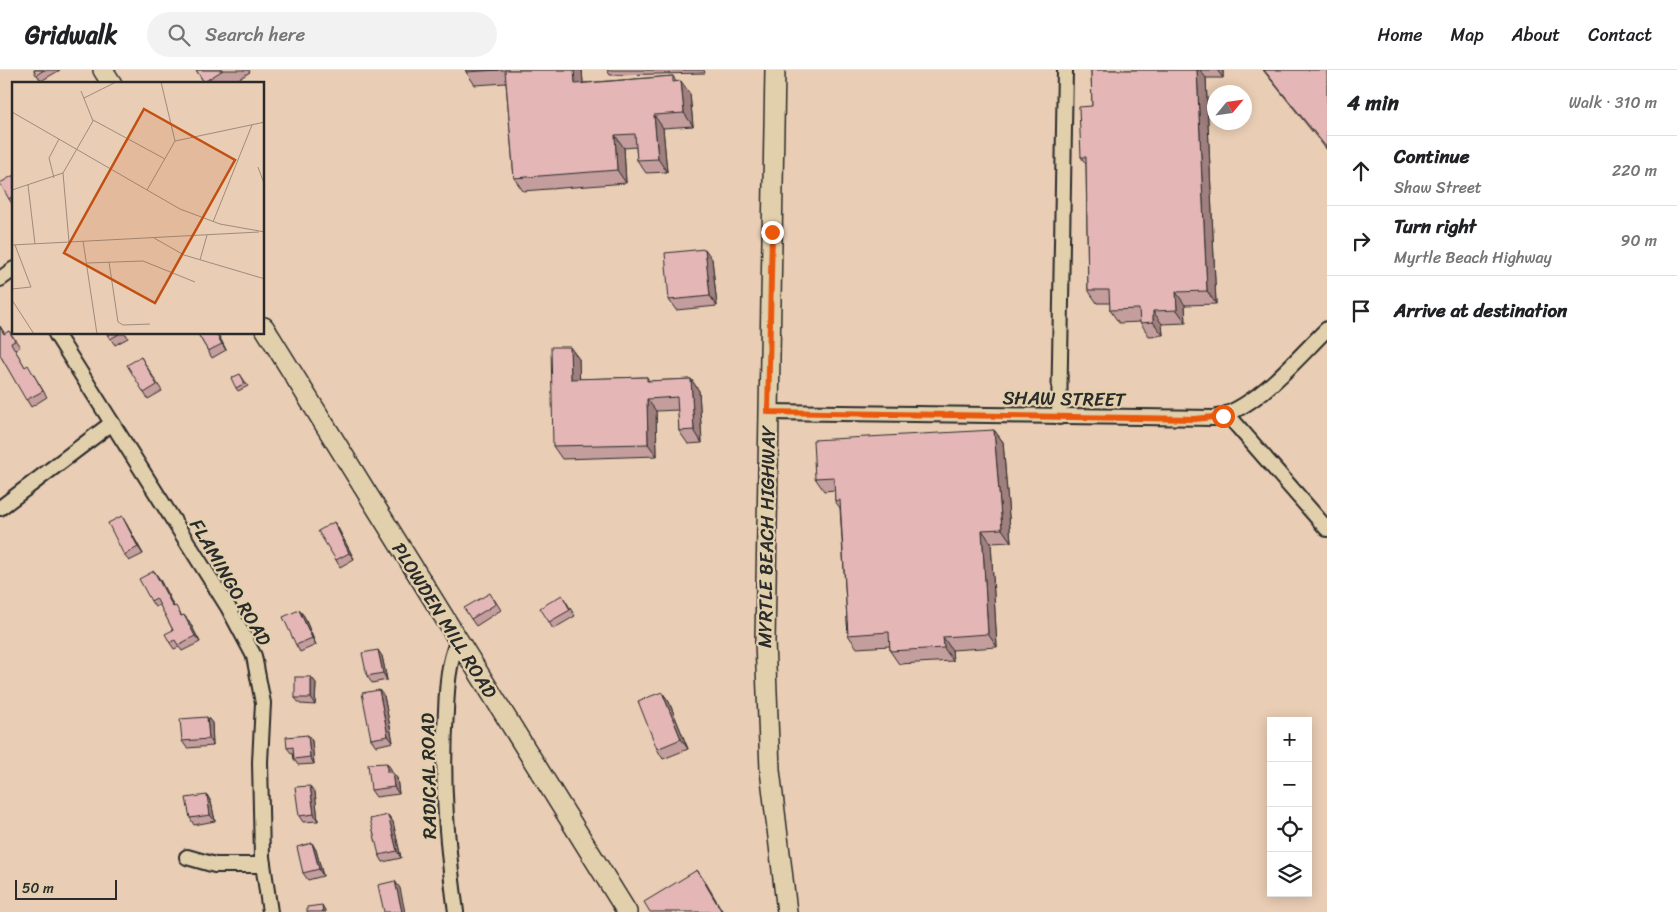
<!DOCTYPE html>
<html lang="en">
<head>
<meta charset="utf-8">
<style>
	body { margin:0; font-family:Sriracha,sans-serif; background:#f2f2f2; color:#202124 }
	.controls { position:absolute; right:15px; bottom:15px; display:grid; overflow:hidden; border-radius:0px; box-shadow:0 2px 12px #0003 }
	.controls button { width:45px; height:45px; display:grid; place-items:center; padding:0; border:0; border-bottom:1px solid #e0e0e0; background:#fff; color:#202124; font:25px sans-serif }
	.compass { position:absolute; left:1207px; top:15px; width:45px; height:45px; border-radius:50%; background:#fff; box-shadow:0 2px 12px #0003; rotate:61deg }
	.scale { position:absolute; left:15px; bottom:12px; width:102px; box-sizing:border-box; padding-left:5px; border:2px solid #2b2b2b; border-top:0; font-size:14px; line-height:18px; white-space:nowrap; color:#2b2b2b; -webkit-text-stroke:4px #e2d0ad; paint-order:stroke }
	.stop { position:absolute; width:15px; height:15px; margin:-11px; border:4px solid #ea580c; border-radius:50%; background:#fff }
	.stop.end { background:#ea580c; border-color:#fff; box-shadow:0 1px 5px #0008 }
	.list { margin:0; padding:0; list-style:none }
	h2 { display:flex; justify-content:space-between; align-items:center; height:65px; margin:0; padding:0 20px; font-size:21px }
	h2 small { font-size:16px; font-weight:400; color:#757577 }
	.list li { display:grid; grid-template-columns:32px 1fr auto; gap:15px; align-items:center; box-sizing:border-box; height:70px; padding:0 20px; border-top:1px solid #e0e0e0 }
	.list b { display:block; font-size:19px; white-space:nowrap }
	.list p { margin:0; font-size:16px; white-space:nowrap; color:#757577 }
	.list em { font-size:16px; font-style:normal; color:#757577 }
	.icon { flex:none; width:28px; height:28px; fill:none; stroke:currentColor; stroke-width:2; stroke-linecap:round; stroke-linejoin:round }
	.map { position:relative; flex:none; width:1327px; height:842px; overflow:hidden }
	header { display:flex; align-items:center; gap:30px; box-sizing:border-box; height:70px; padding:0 25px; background:#fff; border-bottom:1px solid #e0e0e0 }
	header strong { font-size:24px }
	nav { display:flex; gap:28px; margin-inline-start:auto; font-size:18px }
	.search { width:350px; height:45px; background:#f2f2f2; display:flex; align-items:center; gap:12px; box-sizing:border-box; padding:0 18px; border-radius:28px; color:#757577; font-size:19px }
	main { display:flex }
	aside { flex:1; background:#fff }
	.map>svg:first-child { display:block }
</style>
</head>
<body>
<header>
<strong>Gridwalk</strong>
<div class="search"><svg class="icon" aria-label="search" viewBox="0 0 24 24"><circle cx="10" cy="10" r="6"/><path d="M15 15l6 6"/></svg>Search here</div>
<nav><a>Home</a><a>Map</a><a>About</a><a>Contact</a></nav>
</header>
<main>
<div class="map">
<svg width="1327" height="842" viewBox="0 0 1327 842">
	<rect width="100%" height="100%" fill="#e9cdb4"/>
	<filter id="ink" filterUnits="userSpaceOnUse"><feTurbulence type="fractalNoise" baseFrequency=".02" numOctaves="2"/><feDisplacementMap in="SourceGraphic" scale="10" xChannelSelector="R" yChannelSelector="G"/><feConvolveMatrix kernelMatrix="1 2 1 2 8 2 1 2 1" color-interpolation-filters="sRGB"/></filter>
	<g filter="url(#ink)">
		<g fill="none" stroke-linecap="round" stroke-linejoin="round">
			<!-- street casing -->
			<g stroke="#2b2b2b" stroke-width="18">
				<g id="street">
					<polyline points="0,209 14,199"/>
					<polyline points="56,264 228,537 254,586 263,633 260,692 262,787 270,842"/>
					<path d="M768 342 1214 348C1256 339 1297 288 1327 259"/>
					<polyline points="1227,344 1327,459"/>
					<polyline points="1059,347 1065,0"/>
					<polyline points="0,438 112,353"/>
					<polyline points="187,787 215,795 263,795"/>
					<path d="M456 842C447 775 441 709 446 641 447 616 448 594 458 570"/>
				</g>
			</g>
			<!-- secondary casing -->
			<g stroke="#2b2b2b" stroke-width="22">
				<g id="secondary">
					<polyline points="103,0 112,14"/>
					<polyline points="775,0 765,571 770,700 787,842"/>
					<polyline points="264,257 627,842"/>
				</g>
			</g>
			<!-- street -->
			<use href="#street" stroke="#e2d0ad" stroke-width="14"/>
			<!-- secondary -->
			<use href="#secondary" stroke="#e2d0ad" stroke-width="19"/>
		</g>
		<!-- wall -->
		<g fill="#c49d9d" stroke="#2b2b2b">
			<polygon points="34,0 60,0 41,11"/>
			<polygon points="196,0 249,0 250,2 231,14 205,14"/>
			<polygon points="466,0 582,0 583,13 673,6 676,12 690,24 693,56 663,58 667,102 646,103 637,90 636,77 624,78 626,113 523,121 514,108 506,13 475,15 466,2"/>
			<polygon points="607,0 704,0 705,3 610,5"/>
			<polygon points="1091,0 1223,0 1223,8 1206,8 1216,234 1185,235 1186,253 1162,254 1163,265 1149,266 1140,252 1119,253 1110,240 1110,233 1097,233 1088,220 1086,94 1081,87 1092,36"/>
			<polygon points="1263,0 1327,0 1327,80"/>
			<polygon points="14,105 14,135 13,135 9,129"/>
			<polygon points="712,189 717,236 676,240 669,230"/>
			<polygon points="0,256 5,264 9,261 14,268 20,277 15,280 25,297 32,302 47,327 31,337 0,285"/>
			<polygon points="107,264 126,264 128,268 115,275"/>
			<polygon points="198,264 218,264 226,280 212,288 208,281"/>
			<polygon points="141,287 162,321 148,329 144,323"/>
			<polygon points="579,289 579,309 647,307 649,311 691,309 699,321 702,373 688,374 679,361 678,340 656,341 657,386 562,389 553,376"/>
			<polygon points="240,304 248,316 238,321 236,318"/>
			<polygon points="994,360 1003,372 1011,472 991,473 997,577 952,580 953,591 899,594 890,581 890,576 857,578 848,565 840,438 835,431 835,420 824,421 815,408"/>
			<polygon points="334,452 338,458 354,489 340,497 336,490"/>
			<polygon points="126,453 143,484 129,491 124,485"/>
			<polygon points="159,508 174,537 180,543 182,546 189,551 200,572 182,581 179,577 174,579 170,573 173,560 160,535 155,537 151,531"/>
			<polygon points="562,525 575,546 553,559 549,552"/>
			<polygon points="494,529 501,540 476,556 471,549"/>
			<polygon points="299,540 304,546 316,575 300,582 296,575"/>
			<polygon points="382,586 387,610 372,613 367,606"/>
			<polygon points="311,607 316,613 315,635 300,634 295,628"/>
			<polygon points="662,622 669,632 688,679 663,689 657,679"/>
			<polygon points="384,626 393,672 376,676 371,669"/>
			<polygon points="207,647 212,653 213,676 187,678 182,671"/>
			<polygon points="308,665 312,671 314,694 298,695 294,689 293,684 292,684 287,678"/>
			<polygon points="391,699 391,702 397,708 399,724 376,727 371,720"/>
			<polygon points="315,722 318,751 303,752 299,746"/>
			<polygon points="207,725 211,732 215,751 194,755 190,748"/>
			<polygon points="388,745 393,752 401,788 383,792 379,785"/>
			<polygon points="312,773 316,780 323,806 308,810 303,803"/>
		</g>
		<!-- shaded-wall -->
		<g fill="#a0807f" stroke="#2b2b2b">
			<polygon points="574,0 582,0 584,27 575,14"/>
			<polygon points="1197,0 1200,0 1206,8 1216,234 1207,221"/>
			<polygon points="1217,0 1223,0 1223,8"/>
			<polygon points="681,11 690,24 693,56 684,43"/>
			<polygon points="654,45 663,58 667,102 658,89"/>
			<polygon points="615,65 624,78 626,113 617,100"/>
			<polygon points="705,179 712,189 717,236 710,226"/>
			<polygon points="1176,222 1185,235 1186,253 1177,240"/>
			<polygon points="1153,241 1162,254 1163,265 1153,252"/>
			<polygon points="216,264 218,264 226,280 222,274"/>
			<polygon points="570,277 579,289 580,321 571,309"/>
			<polygon points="691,309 699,321 702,373 694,360"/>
			<polygon points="647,329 656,341 657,386 648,374"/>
			<polygon points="994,360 1003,372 1011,472 1002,459"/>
			<polygon points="122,446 126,453 143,484 138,477"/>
			<polygon points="334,452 338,458 354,489 349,483"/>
			<polygon points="982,460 991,473 997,577 988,564"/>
			<polygon points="154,501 159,508 178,544 173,537"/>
			<polygon points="299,540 304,546 316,575 312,568"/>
			<polygon points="184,545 189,551 200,572 195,566"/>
			<polygon points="943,567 952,580 953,591 944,578"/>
			<polygon points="378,580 382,586 387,610 383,603"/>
			<polygon points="311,607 316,613 315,635 311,628"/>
			<polygon points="379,620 384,626 393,672 388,666"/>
			<polygon points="662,622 669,632 688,679 681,669"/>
			<polygon points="207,647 212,653 213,676 209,669"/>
			<polygon points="308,665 312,671 314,694 310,687"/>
			<polygon points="387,693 391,699 392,709 387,702"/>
			<polygon points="392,702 397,708 399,724 394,717"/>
			<polygon points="310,716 315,722 318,751 314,744"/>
			<polygon points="207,725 211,732 215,751 210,745"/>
			<polygon points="388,745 393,752 401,788 397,781"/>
			<polygon points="312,773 316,780 323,806 319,799"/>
			<polygon points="697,800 706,813 723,842 722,842"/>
			<polygon points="395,811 400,818 405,842 402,842"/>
			<polygon points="322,835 326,842 323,842"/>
		</g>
		<!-- building -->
		<g fill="#e4b7b6" stroke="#2b2b2b">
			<polygon points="34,0 44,0 36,5"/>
			<polygon points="196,0 223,0 204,12"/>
			<polygon points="466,0 498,0 466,2"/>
			<polygon points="505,0 574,0 575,14 673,6 673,12 681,11 684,43 654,45 658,89 637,90 635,64 615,65 617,100 514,108"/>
			<polygon points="1091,0 1197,0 1207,221 1176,222 1177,240 1153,241 1153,252 1140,253 1139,239 1110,240 1109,220 1088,220 1086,87 1081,87 1079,37 1092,36"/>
			<polygon points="1264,0 1327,0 1327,78"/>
			<polygon points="14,105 14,125 9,129 0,113"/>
			<polygon points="705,179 710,226 669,230 665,183"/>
			<polygon points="0,257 4,264 9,261 15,271 11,273 25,297 28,295 43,321 26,330 0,285"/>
			<polygon points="107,264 119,264 110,269"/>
			<polygon points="198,264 216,264 222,274 208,281"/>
			<polygon points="551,277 570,277 571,309 647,307 647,311 691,309 694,360 679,361 677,327 647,329 648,374 553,376"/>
			<polygon points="141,287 157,315 144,323 127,295"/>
			<polygon points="240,304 245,313 236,318 231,308"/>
			<polygon points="994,360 1002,459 982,460 988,564 943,567 944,578 890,581 889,562 848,565 840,430 835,431 834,407 815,408 813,370"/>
			<polygon points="122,446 138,477 124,485 108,453"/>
			<polygon points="334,452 349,483 336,490 318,461"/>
			<polygon points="154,501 173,537 176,536 181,546 184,545 195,566 178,575 175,570 170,573 165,564 173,560 156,528 151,531 139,509"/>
			<polygon points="490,523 496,534 471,549 464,538"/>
			<polygon points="562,525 570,540 549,552 540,538"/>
			<polygon points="299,540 312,568 296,575 283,547"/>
			<polygon points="378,580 383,603 367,606 362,583"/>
			<rect x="295" y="607" width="16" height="21"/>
			<polygon points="379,620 388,666 371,669 362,623"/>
			<polygon points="662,622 681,669 657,679 638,631"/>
			<polygon points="207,647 209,669 182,671 180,649"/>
			<polygon points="308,665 310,687 294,689 293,677 287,678 286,667"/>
			<polygon points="387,693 387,702 392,702 394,717 371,720 368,694"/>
			<polygon points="310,716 314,744 299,746 295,717"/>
			<polygon points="207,725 210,745 190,748 186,728"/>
			<polygon points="388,745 397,781 379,785 370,749"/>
			<polygon points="312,773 319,799 303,803 297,777"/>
			<polygon points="697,800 722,842 650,842 644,832"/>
			<polygon points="395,811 402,842 384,842 378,815"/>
			<polygon points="322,835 323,842 307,842 307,837"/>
		</g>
	</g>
	<g fill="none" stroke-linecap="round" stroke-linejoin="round" filter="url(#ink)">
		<!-- route -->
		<polyline stroke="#ea580c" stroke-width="6" points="772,162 768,342 1195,349 1223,346"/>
	</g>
	<g text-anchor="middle" stroke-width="4.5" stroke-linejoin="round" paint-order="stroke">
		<!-- street labels -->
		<g font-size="19" fill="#2b2b2b" stroke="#e2d0ad">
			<text transform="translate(1064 328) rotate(1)" y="7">SHAW STREET</text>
			<text transform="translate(766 467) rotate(-89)" y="7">MYRTLE BEACH HIGHWAY</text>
			<text transform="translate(231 512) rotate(60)" y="7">FLAMINGO ROAD</text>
			<text transform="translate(445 550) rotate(58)" y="7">PLOWDEN MILL ROAD</text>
			<text transform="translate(428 706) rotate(-91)" y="7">RADICAL ROAD</text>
		</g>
	</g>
	<!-- overview -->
	<g transform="translate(12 12)">
		<rect width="252" height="252" fill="#e9cdb4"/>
		<path fill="none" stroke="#9d8c7d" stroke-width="1" d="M72 16 104 0M0 30 168 127 208 142 253 150M81 38 153 77M163 59 253 40M246 85 253 104M42 96 37 76 47 57M16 103 23 162M0 108 51 91M135 108 163 59 149 0M201 140 240 43M142 156 172 173 253 197M71 159 85 252M57 160 51 91 81 39 69 9M0 163 247 150M188 178 195 153M97 180 106 240 111 243 138 242M75 181 131 179 183 200M0 207 19 205 3 163M0 218 22 252"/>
		<path fill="#c25012" fill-opacity="0.15" stroke="#c25012" stroke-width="2.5" d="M132 27 223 78 143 221 52 171Z"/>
		<rect width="252" height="252" fill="none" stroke="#2b2b2b" stroke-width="2.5"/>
	</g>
</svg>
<div class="controls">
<button>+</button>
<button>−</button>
<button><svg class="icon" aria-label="locate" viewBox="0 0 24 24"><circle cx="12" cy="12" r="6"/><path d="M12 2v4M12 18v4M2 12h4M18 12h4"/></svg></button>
<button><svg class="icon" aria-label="layers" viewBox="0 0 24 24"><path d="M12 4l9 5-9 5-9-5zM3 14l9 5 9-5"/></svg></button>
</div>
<svg class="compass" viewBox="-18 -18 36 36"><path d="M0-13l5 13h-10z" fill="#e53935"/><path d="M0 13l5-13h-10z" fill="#757577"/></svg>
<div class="scale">50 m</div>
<div class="stop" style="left:1223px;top:346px"></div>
<div class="stop end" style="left:772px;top:162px"></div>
</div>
<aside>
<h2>4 min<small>Walk · 310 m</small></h2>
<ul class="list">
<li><svg class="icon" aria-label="ahead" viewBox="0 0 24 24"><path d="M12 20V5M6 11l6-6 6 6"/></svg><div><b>Continue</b><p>Shaw Street</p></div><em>220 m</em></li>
<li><svg class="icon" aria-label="right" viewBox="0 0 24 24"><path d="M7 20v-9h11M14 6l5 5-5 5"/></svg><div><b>Turn right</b><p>Myrtle Beach Highway</p></div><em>90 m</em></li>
<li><svg class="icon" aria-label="arrive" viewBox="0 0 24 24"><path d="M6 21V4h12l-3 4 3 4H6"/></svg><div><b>Arrive at destination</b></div></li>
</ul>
</aside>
</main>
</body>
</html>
